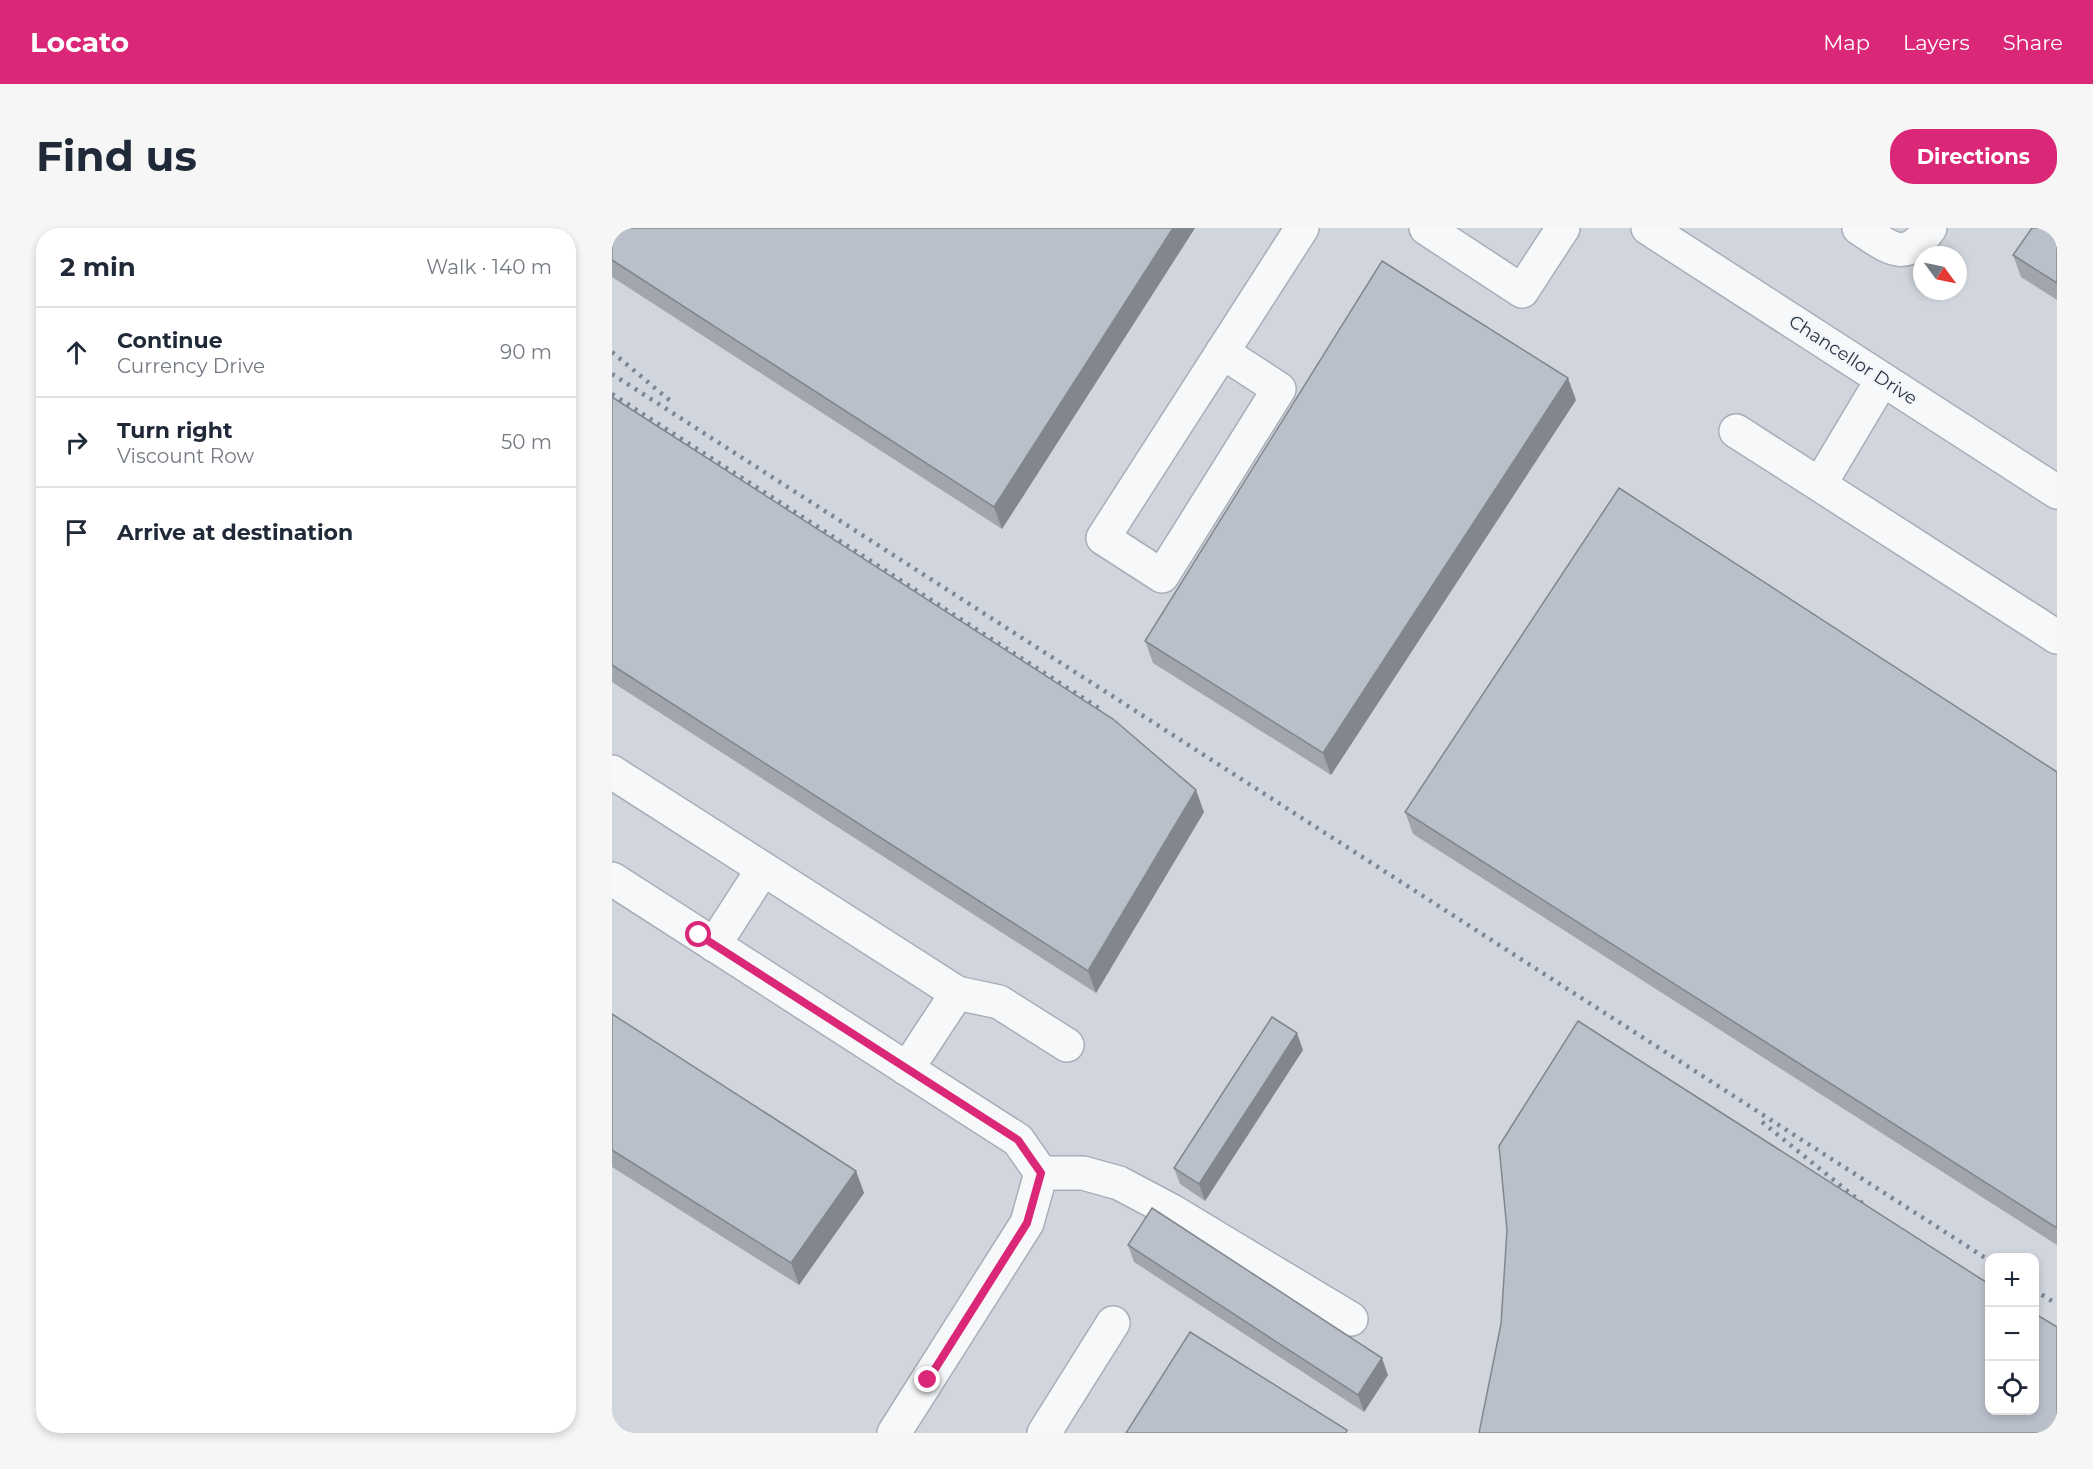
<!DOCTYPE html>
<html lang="en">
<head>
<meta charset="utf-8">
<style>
	body { margin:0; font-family:Montserrat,sans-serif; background:#f6f6f7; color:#1f2937 }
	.controls { position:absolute; right:18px; bottom:18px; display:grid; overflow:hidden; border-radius:12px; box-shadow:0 3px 9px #0003 }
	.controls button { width:54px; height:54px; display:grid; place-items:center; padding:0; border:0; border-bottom:2px solid #e0e1e3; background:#fff; color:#1f2937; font:30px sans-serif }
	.compass { position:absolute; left:1301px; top:18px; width:54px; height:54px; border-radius:50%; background:#fff; box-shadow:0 3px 9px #0003; rotate:123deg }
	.stop { position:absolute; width:18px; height:18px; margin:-14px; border:4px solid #db2777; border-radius:50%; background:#fff }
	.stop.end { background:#db2777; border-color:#fff; box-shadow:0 2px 6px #0008 }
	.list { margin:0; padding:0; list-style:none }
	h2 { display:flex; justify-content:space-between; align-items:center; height:78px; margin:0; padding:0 24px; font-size:26px }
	h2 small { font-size:20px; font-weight:400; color:#747a83 }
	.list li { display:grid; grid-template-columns:39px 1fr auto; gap:18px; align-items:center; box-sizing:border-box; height:90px; padding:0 24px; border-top:2px solid #e0e1e3 }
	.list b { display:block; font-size:22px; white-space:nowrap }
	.list p { margin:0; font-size:20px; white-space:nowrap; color:#747a83 }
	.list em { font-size:20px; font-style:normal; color:#747a83 }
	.icon { flex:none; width:33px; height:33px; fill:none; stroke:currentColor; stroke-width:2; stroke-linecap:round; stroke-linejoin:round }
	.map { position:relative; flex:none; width:1445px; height:1205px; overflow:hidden; border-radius:24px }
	header { display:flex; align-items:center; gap:36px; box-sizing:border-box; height:84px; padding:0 30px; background:#db2777; color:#fff }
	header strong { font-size:28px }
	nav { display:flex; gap:33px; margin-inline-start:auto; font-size:21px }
	.intro { display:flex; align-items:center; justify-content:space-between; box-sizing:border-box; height:144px; padding:0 36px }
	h1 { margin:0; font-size:42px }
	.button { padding:15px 27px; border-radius:24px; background:#db2777; color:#fff; font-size:21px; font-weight:700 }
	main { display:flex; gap:36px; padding:0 36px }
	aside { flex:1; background:#fff; border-radius:24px; box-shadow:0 3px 9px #0003 }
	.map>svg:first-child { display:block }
</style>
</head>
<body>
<header>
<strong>Locato</strong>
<nav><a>Map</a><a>Layers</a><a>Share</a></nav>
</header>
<div class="intro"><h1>Find us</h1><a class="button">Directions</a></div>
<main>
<aside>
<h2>2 min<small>Walk · 140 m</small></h2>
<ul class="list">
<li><svg class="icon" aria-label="ahead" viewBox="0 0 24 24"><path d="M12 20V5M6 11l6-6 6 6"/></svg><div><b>Continue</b><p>Currency Drive</p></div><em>90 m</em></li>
<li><svg class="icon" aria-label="right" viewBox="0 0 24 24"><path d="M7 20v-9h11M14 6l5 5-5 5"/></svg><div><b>Turn right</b><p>Viscount Row</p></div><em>50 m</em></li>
<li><svg class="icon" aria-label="arrive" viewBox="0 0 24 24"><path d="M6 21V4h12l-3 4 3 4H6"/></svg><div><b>Arrive at destination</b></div></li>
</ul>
</aside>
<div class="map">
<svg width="1445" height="1205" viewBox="0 0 1445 1205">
	<rect width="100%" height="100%" fill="#e3e7ec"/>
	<!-- built -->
	<path fill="#d1d6de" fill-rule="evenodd" d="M0 0H1445V1205H0ZM1310 27H1346V63H1310ZM1378 1030H1422V1182H1378Z"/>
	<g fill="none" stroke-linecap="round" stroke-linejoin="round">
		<!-- minor casing -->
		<g stroke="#a8aeb7" stroke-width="36">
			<g id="minor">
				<polyline points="814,0 910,63 951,0"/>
				<polyline points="1036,0 1445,264"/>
				<path d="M1247 0C1277 19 1293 37 1318 0"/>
				<polyline points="610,124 667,161 550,348 491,310 690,0"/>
				<polyline points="1124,203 1445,409"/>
				<polyline points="1208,256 1270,152"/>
				<polyline points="0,544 345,765 295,841"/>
				<polyline points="0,651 406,912 429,945"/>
				<polyline points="102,717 151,641"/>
				<polyline points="345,765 387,774 455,817"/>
				<polyline points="429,945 471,945 507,955 558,982 739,1091"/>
				<polyline points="282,1205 415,995 429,945"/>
				<polyline points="432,1205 501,1095"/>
			</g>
		</g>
		<!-- minor -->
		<use href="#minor" stroke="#f6f8fa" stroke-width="33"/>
		<!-- rail -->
		<g stroke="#7c8696" stroke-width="4.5" stroke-dasharray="3 6" stroke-linecap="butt">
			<polyline points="0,124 62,176"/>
			<polyline points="0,146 1378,1033"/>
			<polyline points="0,166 488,481"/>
			<polyline points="1150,894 1255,979"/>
			<polyline points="1422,1062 1445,1076"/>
		</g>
	</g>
	<!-- wall -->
	<g fill="#a0a5ae">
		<polygon points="0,0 583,0 390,301 0,49"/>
		<polygon points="1445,0 1445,72 1409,49 1401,27"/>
		<polygon points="0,169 592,584 484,765 0,454"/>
		<polygon points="964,172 719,547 541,435 533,413"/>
		<polygon points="1445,544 1445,1017 801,606 793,584"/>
		<polygon points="0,786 244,943 252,965 187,1057 0,939"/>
		<polygon points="691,822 593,973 568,956 562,940"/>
		<polygon points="516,1017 776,1147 752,1184 522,1034"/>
	</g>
	<!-- shaded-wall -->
	<g fill="#82868d">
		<polygon points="561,0 583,0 390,301 382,279"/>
		<polygon points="956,150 964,172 719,547 711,525"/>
		<polygon points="584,562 592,584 484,765 476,743"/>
		<polygon points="685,805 691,822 593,973 587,956"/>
		<polygon points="244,943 252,965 187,1057 179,1035"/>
		<polygon points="770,1130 776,1147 752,1184 746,1167"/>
	</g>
	<!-- building -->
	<g fill="#bac0ca" stroke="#82868d" stroke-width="1.5">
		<polygon points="0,0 561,0 382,279 0,32"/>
		<polygon points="1420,0 1445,0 1445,55 1401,27"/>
		<polygon points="770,33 956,150 711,525 533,413"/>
		<polygon points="0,169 501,491 584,562 476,743 0,437"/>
		<polygon points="1007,260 1445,544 1445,1000 793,584"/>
		<polygon points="0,786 244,943 179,1035 0,922"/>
		<polygon points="660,789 685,805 587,956 562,940"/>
		<polygon points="966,793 1377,1056 1377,1182 1422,1182 1422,1085 1445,1099 1445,1205 867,1205 889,1096 895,1002 887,918"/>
		<polygon points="540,980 770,1130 746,1167 516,1017"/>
		<polygon points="578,1104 735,1202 734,1205 514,1205"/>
	</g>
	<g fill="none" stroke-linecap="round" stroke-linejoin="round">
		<!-- route -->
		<polyline stroke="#db2777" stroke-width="8" points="87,707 406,912 429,945 415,995 316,1152"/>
	</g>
	<g text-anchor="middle" stroke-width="4.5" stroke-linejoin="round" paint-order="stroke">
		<!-- street labels -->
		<g font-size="18" fill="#2a3445" stroke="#f3f6f9">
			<text transform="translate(1241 132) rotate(33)" y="6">Chancellor Drive</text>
		</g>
	</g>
</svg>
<div class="controls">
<button>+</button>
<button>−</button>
<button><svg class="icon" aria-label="locate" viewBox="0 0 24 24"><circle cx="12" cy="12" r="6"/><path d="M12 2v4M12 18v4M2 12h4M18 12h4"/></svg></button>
</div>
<svg class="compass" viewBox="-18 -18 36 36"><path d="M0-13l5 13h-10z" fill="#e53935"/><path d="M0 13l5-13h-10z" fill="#747a83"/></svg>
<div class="stop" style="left:87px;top:707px"></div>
<div class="stop end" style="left:316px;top:1152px"></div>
</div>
</main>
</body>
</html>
